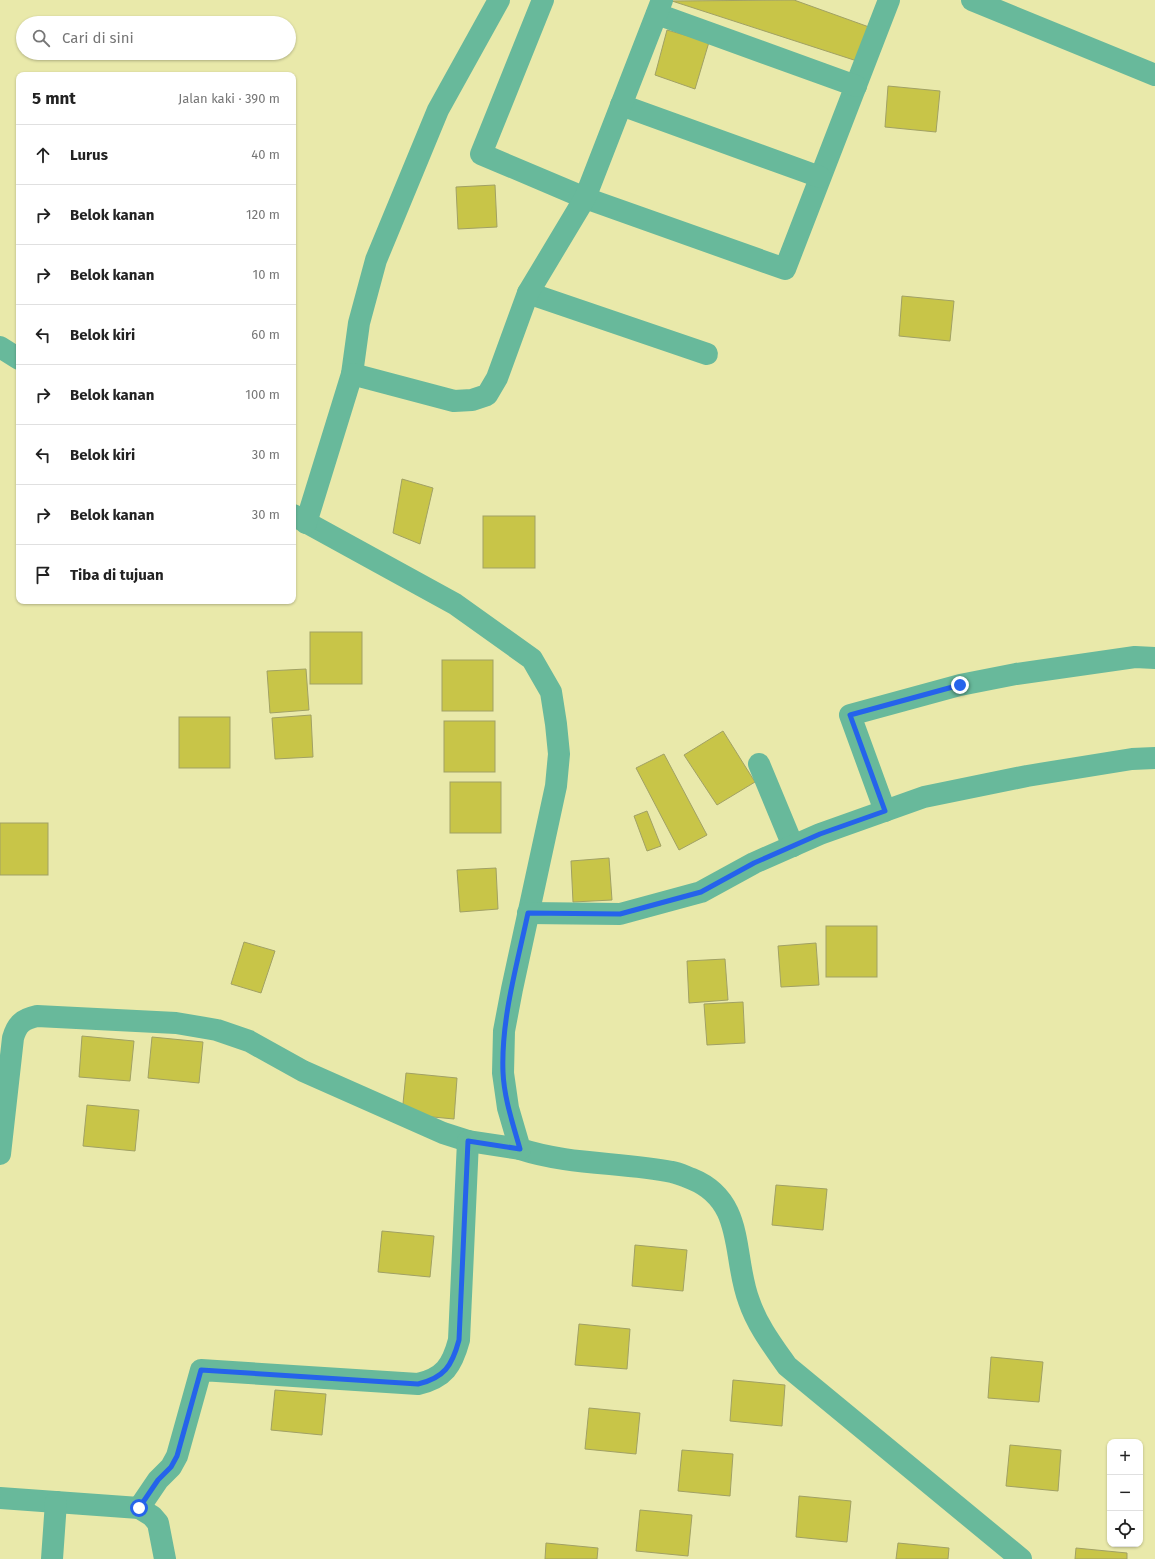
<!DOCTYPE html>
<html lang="id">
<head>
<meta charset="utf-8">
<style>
	body { margin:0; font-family:"Fira Sans",sans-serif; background:#f2f2f2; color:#222 }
	.controls { position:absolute; right:12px; bottom:12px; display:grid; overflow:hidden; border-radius:8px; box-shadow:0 1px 3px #0004 }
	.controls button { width:36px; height:36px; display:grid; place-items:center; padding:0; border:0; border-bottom:1px solid #e0e0e0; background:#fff; color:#222; font:20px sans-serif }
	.stop { position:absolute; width:12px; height:12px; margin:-9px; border:3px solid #2563eb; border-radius:50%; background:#fff }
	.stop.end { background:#2563eb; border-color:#fff; box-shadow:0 1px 4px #0008 }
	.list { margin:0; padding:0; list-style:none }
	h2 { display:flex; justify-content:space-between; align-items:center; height:52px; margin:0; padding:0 16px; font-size:17px }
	h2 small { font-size:13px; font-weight:400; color:#767676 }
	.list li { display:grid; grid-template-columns:26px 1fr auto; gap:12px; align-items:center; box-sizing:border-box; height:60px; padding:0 16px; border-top:1px solid #e0e0e0 }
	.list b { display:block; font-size:15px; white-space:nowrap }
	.list em { font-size:13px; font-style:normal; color:#767676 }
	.icon { flex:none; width:22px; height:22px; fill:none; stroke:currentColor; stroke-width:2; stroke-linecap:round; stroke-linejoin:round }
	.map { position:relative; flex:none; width:1155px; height:1559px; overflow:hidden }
	.search { position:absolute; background:#fff; box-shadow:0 1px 3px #0004; left:16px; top:16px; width:280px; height:44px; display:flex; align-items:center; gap:10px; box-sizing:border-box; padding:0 14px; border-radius:22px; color:#767676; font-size:15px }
	.panel { position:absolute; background:#fff; box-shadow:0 1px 3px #0004; left:16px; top:72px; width:280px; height:532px; border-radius:8px }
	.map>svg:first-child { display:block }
</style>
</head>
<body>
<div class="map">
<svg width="1155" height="1559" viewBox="0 0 1155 1559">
	<rect width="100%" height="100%" fill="#e9e9aa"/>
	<!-- building -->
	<g fill="#c8c548" stroke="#a1a164">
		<polygon points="794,0 869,27 857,61 672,1"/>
		<polygon points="667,30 709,42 695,89 655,75"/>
		<polygon points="888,86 940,91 936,132 885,127"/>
		<polygon points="495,185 497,227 458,229 456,187"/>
		<polygon points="902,296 954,301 950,341 899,336"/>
		<polygon points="402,479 433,488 420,544 393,533"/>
		<rect x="483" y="516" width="52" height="52"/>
		<rect x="310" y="632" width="52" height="52"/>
		<rect x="442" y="660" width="51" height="51"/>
		<polygon points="306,669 309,710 270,713 267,671"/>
		<polygon points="311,715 313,757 275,759 272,718"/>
		<rect x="179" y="717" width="51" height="51"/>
		<rect x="444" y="721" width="51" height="51"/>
		<polygon points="723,731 755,782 717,805 684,755"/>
		<polygon points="664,754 707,835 679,850 636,768"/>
		<rect x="450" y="782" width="51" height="51"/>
		<polygon points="647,811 661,846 647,851 634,816"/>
		<rect x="0" y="823" width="48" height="52"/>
		<polygon points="609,858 612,900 573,902 571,861"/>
		<polygon points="496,868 498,909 460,912 457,870"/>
		<rect x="826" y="926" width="51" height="51"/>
		<polygon points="244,942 275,951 261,993 231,984"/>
		<polygon points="816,943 819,985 781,987 778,946"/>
		<polygon points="725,959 728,1000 689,1003 687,961"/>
		<polygon points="743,1002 745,1043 707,1045 704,1004"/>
		<polygon points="82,1036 134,1041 130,1081 79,1077"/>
		<polygon points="152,1037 203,1042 199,1083 148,1078"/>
		<polygon points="406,1073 457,1078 454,1119 402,1114"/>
		<polygon points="87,1105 139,1110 135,1151 83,1146"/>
		<polygon points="776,1185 827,1189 823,1230 772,1225"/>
		<polygon points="382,1231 434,1236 430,1277 378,1272"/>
		<polygon points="635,1245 687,1250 683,1291 632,1286"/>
		<polygon points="579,1324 630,1329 627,1369 575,1365"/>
		<polygon points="991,1357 1043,1362 1039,1402 988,1398"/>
		<polygon points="733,1380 785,1385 782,1426 730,1421"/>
		<polygon points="275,1390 326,1394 322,1435 271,1430"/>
		<polygon points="589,1408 640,1413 636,1454 585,1449"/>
		<polygon points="1010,1445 1061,1450 1058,1491 1006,1486"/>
		<polygon points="682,1450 733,1454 730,1496 678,1491"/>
		<polygon points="799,1496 851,1501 847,1542 796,1537"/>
		<polygon points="640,1510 692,1515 688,1556 636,1551"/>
		<polygon points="546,1543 598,1548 597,1559 545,1559"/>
		<polygon points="898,1543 949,1548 948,1559 896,1559"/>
		<polygon points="1076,1548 1127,1553 1127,1559 1075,1559"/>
	</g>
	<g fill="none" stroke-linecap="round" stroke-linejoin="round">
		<!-- minor -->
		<g stroke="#68b99b" stroke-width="22">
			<polyline points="543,0 481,154 585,198 785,269 889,0"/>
			<polyline points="972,0 1155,75"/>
			<polyline points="657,14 856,86"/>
			<polyline points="621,105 820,177"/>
			<polyline points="528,293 707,354"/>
			<polyline points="0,347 19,359"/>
			<polyline points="352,374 359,323 376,260 438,110 499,0"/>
			<path d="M293 515 455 604 532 659 551 692 556 724 559 754 556 786 512 989 504 1031 503 1073 508 1108 520 1149C569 1165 622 1162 672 1172 679 1173 686 1177 692 1179 746 1201 732 1257 749 1301 757 1325 773 1346 787 1366L1021 1559"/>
			<polyline points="306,523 352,374 454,401 472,400 487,395 497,378 528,293 585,198 662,0"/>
			<polyline points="759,764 793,846"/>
			<polyline points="885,811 850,715 960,685 1016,674 1135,657 1155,658"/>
			<polyline points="528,913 620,914 701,892 754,863 820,834 924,797 1027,776 1132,759 1155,758"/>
			<path d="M0 1154 13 1038C17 1024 23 1019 37 1016L176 1023 217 1030 249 1041 303 1071 443 1133 468 1141 520 1149"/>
			<path d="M0 1498 139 1508 158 1480 171 1467 177 1456 201 1370 418 1384C444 1378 452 1366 459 1340L468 1141"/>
			<polyline points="139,1508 152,1516 158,1523 165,1559"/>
			<polyline points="52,1559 56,1502"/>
		</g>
	</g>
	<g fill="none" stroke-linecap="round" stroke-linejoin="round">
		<!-- route -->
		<path stroke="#2563eb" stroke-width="5" d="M139 1508 158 1480 171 1467 177 1456 201 1370 418 1384C444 1378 452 1366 459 1340L468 1141 520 1149C513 1124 504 1098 503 1072 501 1019 517 965 528 913L620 914 701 892 754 863 820 834 885 811 850 715 960 685"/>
	</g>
</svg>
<div class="controls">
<button>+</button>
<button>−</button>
<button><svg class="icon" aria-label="locate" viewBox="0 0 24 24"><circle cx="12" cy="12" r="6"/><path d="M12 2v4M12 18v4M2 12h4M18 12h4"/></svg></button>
</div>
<div class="stop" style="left:139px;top:1508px"></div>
<div class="stop end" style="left:960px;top:685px"></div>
<div class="search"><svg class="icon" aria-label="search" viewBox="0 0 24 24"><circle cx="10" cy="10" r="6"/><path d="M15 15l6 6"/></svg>Cari di sini</div>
<section class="panel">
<h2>5 mnt<small>Jalan kaki · 390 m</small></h2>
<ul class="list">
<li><svg class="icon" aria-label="ahead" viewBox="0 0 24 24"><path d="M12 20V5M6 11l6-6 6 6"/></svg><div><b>Lurus</b></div><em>40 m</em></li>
<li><svg class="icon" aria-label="right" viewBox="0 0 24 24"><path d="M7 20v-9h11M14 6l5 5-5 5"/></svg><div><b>Belok kanan</b></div><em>120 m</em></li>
<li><svg class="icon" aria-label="right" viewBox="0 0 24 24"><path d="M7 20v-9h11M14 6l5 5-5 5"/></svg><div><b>Belok kanan</b></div><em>10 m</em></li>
<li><svg class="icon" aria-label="left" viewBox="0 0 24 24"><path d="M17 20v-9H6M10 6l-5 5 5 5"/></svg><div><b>Belok kiri</b></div><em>60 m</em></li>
<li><svg class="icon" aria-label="right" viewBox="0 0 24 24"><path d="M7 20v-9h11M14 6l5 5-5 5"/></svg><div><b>Belok kanan</b></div><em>100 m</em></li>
<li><svg class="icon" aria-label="left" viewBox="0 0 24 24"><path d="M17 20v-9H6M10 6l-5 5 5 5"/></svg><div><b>Belok kiri</b></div><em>30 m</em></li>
<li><svg class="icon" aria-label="right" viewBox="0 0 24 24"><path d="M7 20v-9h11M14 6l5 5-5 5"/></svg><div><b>Belok kanan</b></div><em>30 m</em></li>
<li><svg class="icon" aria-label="arrive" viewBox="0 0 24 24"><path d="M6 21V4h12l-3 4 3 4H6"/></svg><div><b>Tiba di tujuan</b></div></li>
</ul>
</section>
</div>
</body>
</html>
